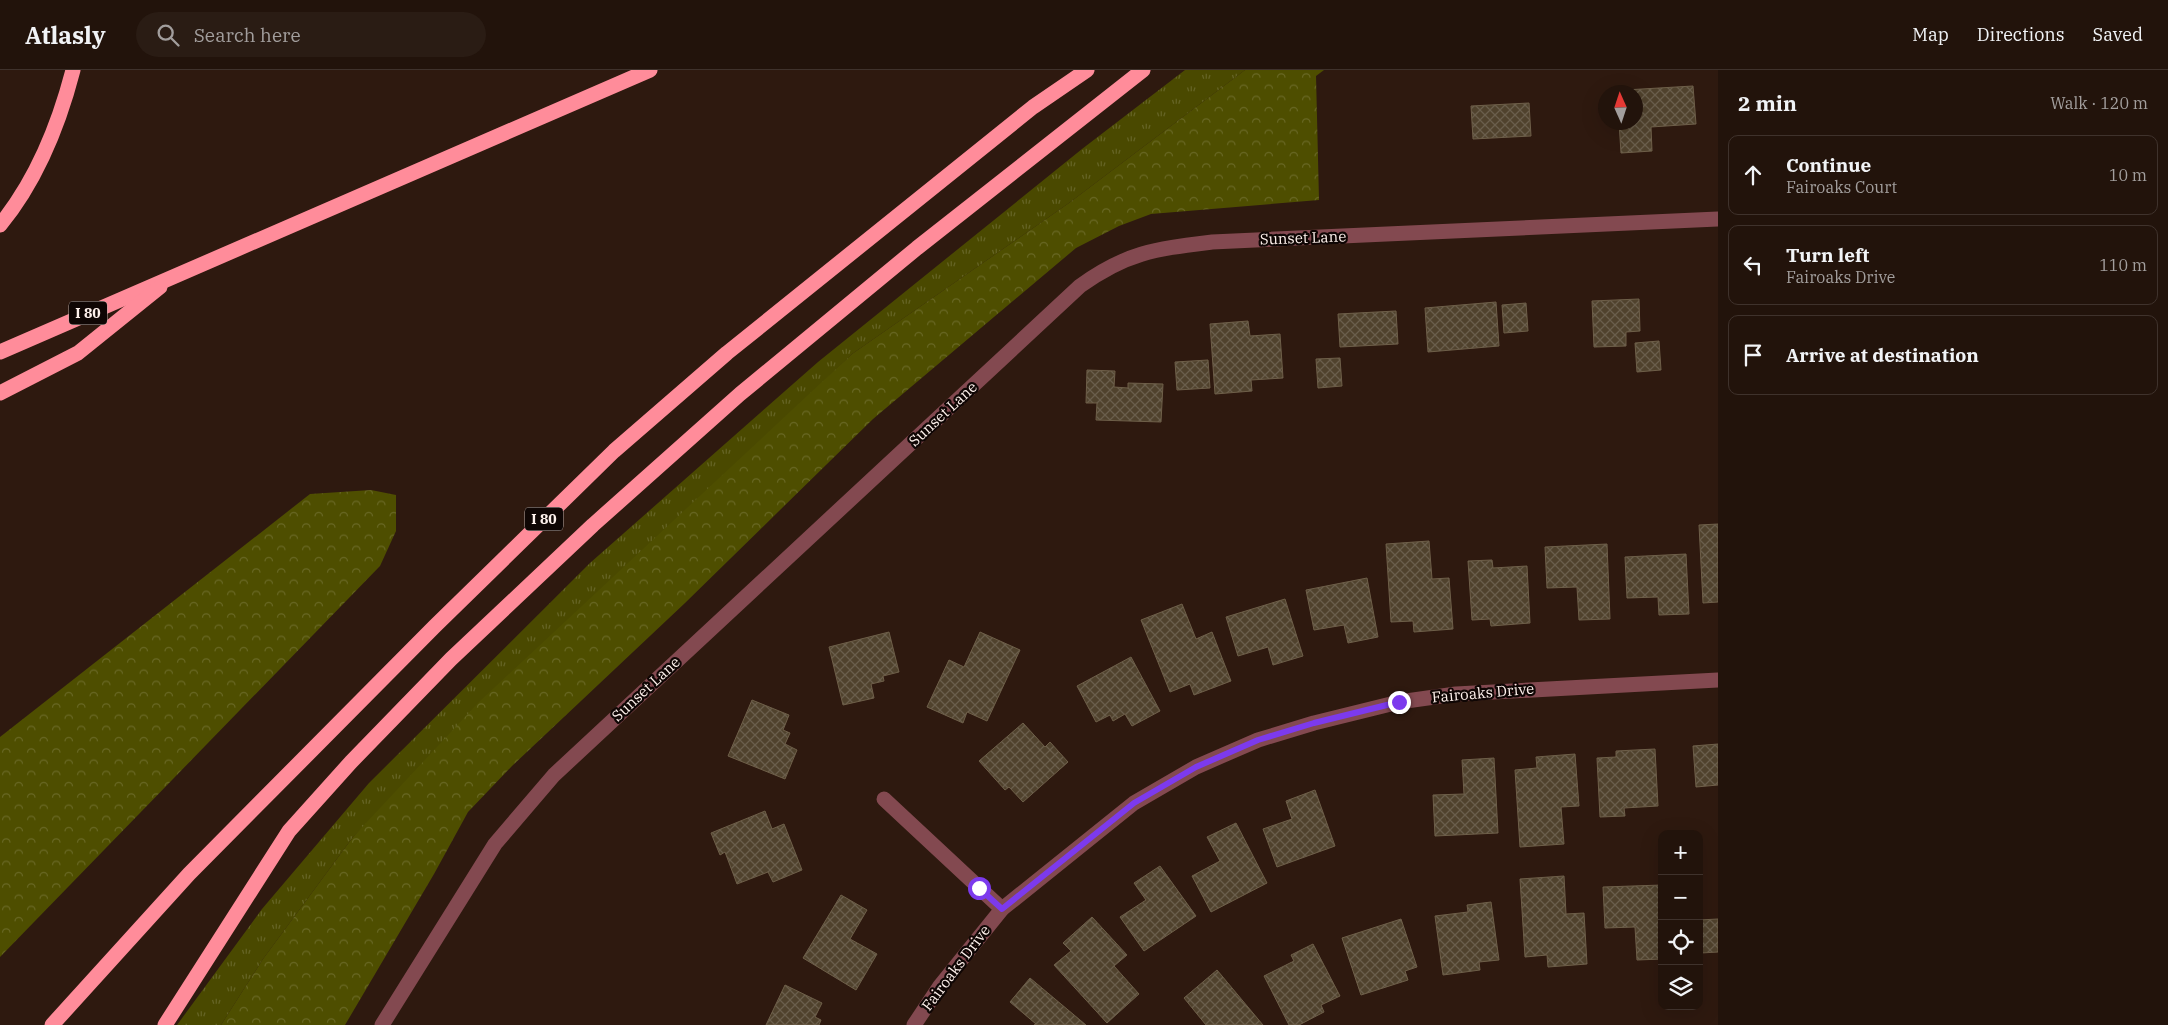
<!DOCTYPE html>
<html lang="en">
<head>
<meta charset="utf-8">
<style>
	body { margin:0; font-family:"IBM Plex Serif",serif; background:#2a1c14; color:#f1f3f6 }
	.controls { position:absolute; right:15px; bottom:15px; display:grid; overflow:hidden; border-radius:10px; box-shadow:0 5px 20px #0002 }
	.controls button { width:45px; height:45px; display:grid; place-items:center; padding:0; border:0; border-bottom:1px solid #3f322c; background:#22130b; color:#f1f3f6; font:25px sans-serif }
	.compass { position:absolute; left:1598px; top:15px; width:45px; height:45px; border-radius:50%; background:#22130b; box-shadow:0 5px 20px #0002; rotate:357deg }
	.stop { position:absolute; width:15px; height:15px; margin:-11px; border:4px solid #7c3aed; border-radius:50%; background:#fff }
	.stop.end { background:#7c3aed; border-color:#fff; box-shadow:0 1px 5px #0008 }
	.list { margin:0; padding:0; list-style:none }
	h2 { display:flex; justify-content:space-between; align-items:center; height:65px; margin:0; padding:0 20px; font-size:21px }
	h2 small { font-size:16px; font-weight:400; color:#a29e9d }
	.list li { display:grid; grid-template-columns:32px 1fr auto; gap:15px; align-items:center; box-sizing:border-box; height:80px; margin:0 10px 10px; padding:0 10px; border:1px solid #3f322c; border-radius:10px }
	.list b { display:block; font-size:19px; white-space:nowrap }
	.list p { margin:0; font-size:16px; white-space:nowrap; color:#a29e9d }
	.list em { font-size:16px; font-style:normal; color:#a29e9d }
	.icon { flex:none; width:28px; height:28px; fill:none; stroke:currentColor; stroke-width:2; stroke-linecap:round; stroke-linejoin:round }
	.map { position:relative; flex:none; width:1718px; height:955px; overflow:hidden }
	header { display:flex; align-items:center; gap:30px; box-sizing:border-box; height:70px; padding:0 25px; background:#22130b; border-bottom:1px solid #3f322c }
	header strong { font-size:24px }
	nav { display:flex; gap:28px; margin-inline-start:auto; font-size:18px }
	.search { width:350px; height:45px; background:#2a1c14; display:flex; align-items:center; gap:12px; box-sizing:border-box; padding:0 18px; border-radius:28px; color:#a29e9d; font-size:19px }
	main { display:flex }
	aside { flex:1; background:#22130b }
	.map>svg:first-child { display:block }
</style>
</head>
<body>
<header>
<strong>Atlasly</strong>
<div class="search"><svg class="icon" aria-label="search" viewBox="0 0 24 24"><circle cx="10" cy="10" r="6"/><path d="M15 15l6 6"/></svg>Search here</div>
<nav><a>Map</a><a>Directions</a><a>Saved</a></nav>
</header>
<main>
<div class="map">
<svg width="1718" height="955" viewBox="0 0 1718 955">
	<defs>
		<pattern id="grass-tufts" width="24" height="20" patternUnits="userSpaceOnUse" patternTransform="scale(1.25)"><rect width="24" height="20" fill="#4a4900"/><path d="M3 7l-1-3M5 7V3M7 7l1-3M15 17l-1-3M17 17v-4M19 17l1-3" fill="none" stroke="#656425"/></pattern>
		<pattern id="forest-crowns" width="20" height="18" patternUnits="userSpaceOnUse" patternTransform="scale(1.25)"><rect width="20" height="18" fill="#4e4e00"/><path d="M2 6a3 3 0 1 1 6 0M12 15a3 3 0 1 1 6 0" fill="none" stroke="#696825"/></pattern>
		<pattern id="building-cross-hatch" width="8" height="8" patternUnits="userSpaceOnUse" patternTransform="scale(1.25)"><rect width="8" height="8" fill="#50422d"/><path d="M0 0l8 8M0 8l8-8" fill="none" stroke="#6a5e4c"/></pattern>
	</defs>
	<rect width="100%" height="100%" fill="#2e190f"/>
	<!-- grass -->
	<polygon fill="url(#grass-tufts)" points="1185,0 1245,0 1069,133 852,284 353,767 263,889 221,955 177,955 262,839 369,713 590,493 818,292 1082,79"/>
	<!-- forest -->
	<g fill="url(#forest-crowns)">
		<polygon points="1245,0 1324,0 1316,6 1319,130 1151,144 1119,156 1076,178 873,349 685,533 512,696 468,742 434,804 345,955 221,955 263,889 353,767 479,632 657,466 852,284 1069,133"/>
		<polygon points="371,420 396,425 396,461 380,496 0,887 0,667 310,424"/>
	</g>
	<!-- building -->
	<g fill="url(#building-cross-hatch)" stroke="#6e5f49">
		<polygon points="1693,16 1696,54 1651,57 1652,81 1621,83 1619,52 1636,52 1636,22 1625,22 1625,20"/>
		<polygon points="1529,33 1531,66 1473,69 1471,36"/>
		<polygon points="1639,229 1640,261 1626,262 1626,276 1594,277 1592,231"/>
		<polygon points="1496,232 1499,276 1428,282 1425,238"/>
		<polygon points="1526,233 1528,261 1504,263 1502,235"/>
		<polygon points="1396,241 1398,274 1340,277 1338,244"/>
		<polygon points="1248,251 1250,266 1280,264 1283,308 1251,310 1252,321 1215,324 1210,254"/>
		<polygon points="1659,271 1661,300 1637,302 1635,273"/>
		<polygon points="1340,288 1342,316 1318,318 1316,289"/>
		<polygon points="1208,290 1210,318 1177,320 1175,292"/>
		<polygon points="1087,300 1115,301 1114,317 1128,318 1128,313 1163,314 1161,352 1096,350 1097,333 1086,333"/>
		<polygon points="1718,454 1718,532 1703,533 1699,455"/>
		<polygon points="1429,471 1432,509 1449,508 1453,559 1414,562 1413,551 1391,552 1386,474"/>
		<polygon points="1607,474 1610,549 1579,550 1577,517 1547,518 1545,477"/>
		<polygon points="1686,484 1689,544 1659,545 1658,527 1627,528 1625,487"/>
		<polygon points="1492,490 1493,498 1527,496 1530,553 1491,556 1490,549 1472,550 1468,491"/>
		<polygon points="1367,508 1378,567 1348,573 1344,555 1314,560 1306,520"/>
		<polygon points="1285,529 1303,586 1273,595 1268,577 1238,586 1226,547"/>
		<polygon points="1182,534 1196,569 1212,562 1231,611 1194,625 1190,614 1170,622 1141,550"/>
		<polygon points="889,562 899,602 883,606 884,611 871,614 874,628 843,635 829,577"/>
		<polygon points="980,562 1020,580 987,651 967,642 963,653 927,637 949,590 964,597"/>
		<polygon points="1131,587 1160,641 1132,656 1125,644 1113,651 1110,645 1096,652 1077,616"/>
		<polygon points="752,630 789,645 783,660 790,663 785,674 797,680 785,709 728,686"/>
		<polygon points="1023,653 1045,677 1050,672 1068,692 1023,732 1009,717 1005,720 979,691"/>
		<polygon points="1718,674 1718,715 1696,717 1693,676"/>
		<polygon points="1655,679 1658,736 1624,738 1625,746 1600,747 1597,688 1616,687 1616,681"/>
		<polygon points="1575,684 1579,736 1561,737 1564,774 1520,777 1515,700 1537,698 1536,687"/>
		<polygon points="1494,688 1498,763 1435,766 1433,725 1464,724 1462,690"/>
		<polygon points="1315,720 1335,776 1277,797 1263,759 1292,749 1286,731"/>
		<polygon points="765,741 772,759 784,754 802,800 773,812 768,802 737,814 725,782 720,785 711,763"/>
		<polygon points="1236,753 1267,813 1211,842 1192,806 1220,791 1207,767"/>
		<polygon points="1160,796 1196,846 1144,881 1120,847 1146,830 1134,813"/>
		<polygon points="1564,806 1566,844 1584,843 1587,894 1548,897 1547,885 1525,887 1520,809"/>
		<polygon points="1662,815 1662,889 1637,890 1635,857 1605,858 1603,817"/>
		<polygon points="841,825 867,840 850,869 877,884 856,920 803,888"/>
		<polygon points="1491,832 1499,890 1479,892 1480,900 1443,905 1435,846 1468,842 1467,835"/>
		<polygon points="1092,847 1127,885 1114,896 1139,924 1107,953 1054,895 1071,881 1063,873"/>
		<polygon points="1401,849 1417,897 1405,901 1408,910 1361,925 1342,868"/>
		<polygon points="1718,849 1718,882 1701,883 1699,850"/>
		<polygon points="1313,874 1340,926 1321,935 1324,942 1299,955 1289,955 1264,906 1294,891 1291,885"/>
		<polygon points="1217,900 1263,955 1206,955 1184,928"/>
		<polygon points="1030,908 1086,955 1034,955 1036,954 1010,932"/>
		<polygon points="785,915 822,933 815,947 821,950 819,955 766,955"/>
	</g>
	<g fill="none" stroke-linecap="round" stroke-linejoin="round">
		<!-- minor -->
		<g stroke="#834950" stroke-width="15">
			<polyline points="884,729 1002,839"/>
			<path d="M382 955 495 774 554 705 1080 216C1127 182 1156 179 1212 172L1718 149"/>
			<polyline points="914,955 940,916 1002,839 1134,733 1196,697 1258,670 1314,653 1399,632 1456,624 1718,610"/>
		</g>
		<!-- highway -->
		<g stroke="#ff8c9a" stroke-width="15">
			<path d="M0 155C36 111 59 54 73 0"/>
			<polyline points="0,282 650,0"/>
			<polyline points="0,323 78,283 160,217"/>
			<polyline points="52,955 189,804 435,556 614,381 727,283 1033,37 1087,0"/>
			<polyline points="165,955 289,761 351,692 451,589 593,455 740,324 917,178 1143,0"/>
		</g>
	</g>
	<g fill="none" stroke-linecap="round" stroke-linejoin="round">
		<!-- route -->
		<polyline stroke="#7c3aed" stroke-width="6" points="979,818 1002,839 1134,733 1196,697 1258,670 1314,653 1399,632"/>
	</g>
	<g text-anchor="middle" stroke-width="4.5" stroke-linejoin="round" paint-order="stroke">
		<!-- shield labels -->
		<g fill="#0f0604" stroke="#b6aaa6" stroke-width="1">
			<rect x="69" y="231.5" width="38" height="23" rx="4"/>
			<rect x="525" y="437.5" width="38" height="23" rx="4"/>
		</g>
		<g font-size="14" font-weight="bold" fill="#fef1ec">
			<text x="88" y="248">I 80</text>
			<text x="544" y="454">I 80</text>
		</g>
		<!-- street labels -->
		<g font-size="15" fill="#fef1ec" stroke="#0f0604">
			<text transform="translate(1303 168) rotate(-2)" y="5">Sunset Lane</text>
			<text transform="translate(943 344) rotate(-43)" y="5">Sunset Lane</text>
			<text transform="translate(646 619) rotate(-43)" y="5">Sunset Lane</text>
			<text transform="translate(1483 623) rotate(-5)" y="5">Fairoaks Drive</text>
			<text transform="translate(956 898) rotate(-53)" y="5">Fairoaks Drive</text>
		</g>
	</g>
</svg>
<div class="controls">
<button>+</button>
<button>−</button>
<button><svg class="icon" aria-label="locate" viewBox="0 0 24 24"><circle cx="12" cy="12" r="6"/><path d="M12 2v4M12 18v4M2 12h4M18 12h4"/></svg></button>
<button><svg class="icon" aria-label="layers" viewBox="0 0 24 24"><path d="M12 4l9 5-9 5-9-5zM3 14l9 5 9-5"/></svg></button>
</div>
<svg class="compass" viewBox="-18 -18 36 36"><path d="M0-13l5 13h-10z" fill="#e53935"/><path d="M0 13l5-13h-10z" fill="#a29e9d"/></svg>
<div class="stop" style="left:979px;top:818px"></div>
<div class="stop end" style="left:1399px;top:632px"></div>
</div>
<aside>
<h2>2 min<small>Walk · 120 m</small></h2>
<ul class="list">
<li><svg class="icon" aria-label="ahead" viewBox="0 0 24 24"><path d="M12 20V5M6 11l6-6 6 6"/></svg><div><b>Continue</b><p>Fairoaks Court</p></div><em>10 m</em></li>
<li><svg class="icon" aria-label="left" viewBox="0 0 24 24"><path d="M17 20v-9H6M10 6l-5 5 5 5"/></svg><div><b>Turn left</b><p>Fairoaks Drive</p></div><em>110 m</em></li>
<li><svg class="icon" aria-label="arrive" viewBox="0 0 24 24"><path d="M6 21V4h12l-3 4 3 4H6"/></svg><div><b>Arrive at destination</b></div></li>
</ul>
</aside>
</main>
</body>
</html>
